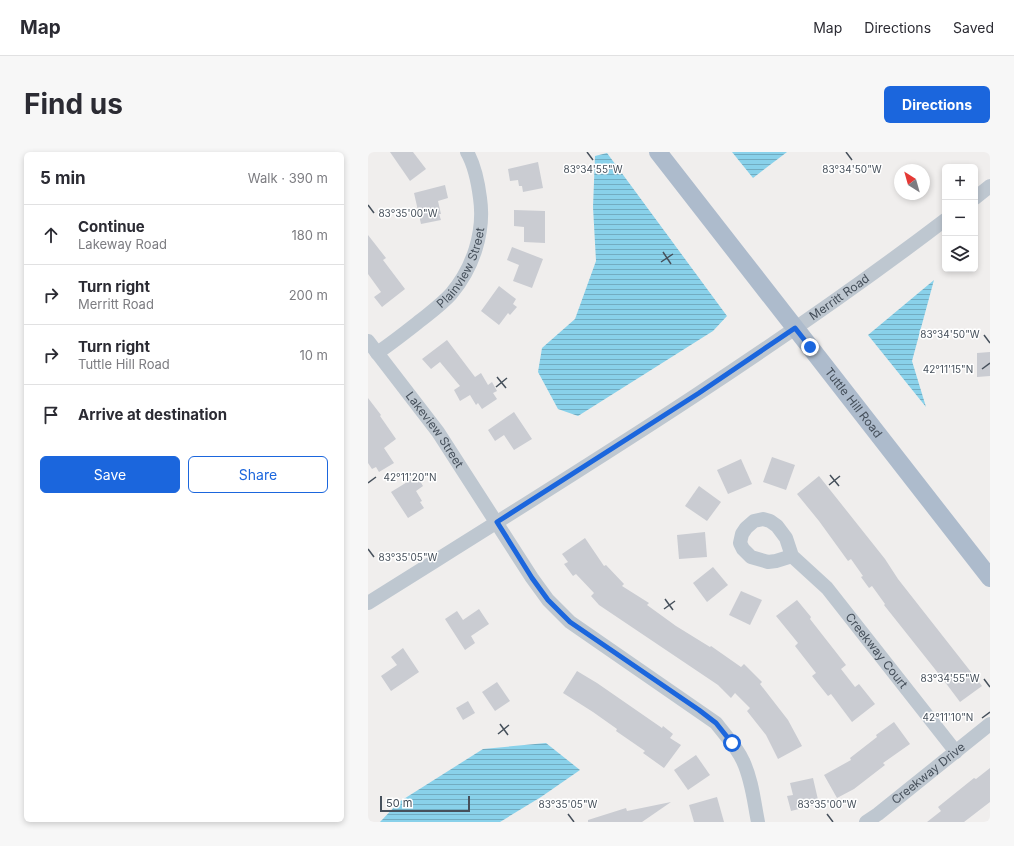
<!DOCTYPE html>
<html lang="en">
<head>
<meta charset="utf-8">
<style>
	body { margin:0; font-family:Inter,sans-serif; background:#f7f7f7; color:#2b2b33 }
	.controls { position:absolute; right:12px; top:12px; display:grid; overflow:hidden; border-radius:6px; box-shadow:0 2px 6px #0003 }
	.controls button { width:36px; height:36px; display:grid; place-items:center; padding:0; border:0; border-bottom:1px solid #e1e1e2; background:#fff; color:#2b2b33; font:20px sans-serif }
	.compass { position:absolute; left:526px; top:12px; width:36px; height:36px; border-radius:50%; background:#fff; box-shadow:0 2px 6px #0003; rotate:323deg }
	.scale { position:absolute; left:12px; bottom:10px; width:90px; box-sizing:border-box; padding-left:4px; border:2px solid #46505b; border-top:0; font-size:11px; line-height:14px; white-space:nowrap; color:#46505b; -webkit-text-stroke:3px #fff; paint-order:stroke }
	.stop { position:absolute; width:12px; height:12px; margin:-9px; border:3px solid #1b66dd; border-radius:50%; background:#fff }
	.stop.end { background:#1b66dd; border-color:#fff; box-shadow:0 1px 4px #0008 }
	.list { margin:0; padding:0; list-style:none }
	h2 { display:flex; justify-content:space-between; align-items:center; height:52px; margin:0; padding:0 16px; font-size:17px }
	h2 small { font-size:13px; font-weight:400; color:#7c7c81 }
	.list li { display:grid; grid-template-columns:26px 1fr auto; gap:12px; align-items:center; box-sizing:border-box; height:60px; padding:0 16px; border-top:1px solid #e1e1e2 }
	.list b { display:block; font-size:15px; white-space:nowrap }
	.list p { margin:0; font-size:13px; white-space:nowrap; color:#7c7c81 }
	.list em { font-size:13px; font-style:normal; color:#7c7c81 }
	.actions { display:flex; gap:8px; padding:12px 16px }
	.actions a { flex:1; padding:9px 0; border:1px solid #1b66dd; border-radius:6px; text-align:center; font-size:14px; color:#1b66dd }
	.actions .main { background:#1b66dd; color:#fff }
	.icon { flex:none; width:22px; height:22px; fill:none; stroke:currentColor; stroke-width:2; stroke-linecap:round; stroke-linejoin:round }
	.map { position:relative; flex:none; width:622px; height:670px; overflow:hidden; border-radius:6px }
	header { display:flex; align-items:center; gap:24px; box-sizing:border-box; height:56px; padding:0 20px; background:#fff; border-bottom:1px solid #e1e1e2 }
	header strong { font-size:19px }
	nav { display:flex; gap:22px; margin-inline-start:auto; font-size:14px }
	.intro { display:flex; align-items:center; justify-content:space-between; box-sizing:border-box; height:96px; padding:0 24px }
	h1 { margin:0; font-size:28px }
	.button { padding:10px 18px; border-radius:6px; background:#1b66dd; color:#fff; font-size:14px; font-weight:700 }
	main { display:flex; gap:24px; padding:0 24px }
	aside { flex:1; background:#fff; border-radius:6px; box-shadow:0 2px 6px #0003 }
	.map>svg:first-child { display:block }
</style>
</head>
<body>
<header>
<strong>Map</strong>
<nav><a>Map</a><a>Directions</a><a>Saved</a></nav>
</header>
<div class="intro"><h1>Find us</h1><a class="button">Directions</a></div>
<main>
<aside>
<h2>5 min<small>Walk · 390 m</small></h2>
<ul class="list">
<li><svg class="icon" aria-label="ahead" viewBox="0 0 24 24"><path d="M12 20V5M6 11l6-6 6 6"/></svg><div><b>Continue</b><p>Lakeway Road</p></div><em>180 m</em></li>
<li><svg class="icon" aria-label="right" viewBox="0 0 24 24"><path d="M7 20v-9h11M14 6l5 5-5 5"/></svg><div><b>Turn right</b><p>Merritt Road</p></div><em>200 m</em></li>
<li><svg class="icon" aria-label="right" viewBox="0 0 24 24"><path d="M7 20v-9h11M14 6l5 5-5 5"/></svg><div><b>Turn right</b><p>Tuttle Hill Road</p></div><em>10 m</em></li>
<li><svg class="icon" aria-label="arrive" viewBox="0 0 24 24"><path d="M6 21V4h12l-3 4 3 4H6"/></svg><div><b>Arrive at destination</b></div></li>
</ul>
<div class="actions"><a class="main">Save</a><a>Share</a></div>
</aside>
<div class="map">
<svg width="622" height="670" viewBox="0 0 622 670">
	<defs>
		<pattern id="water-rules" width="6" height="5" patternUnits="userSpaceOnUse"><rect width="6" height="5" fill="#89d1ea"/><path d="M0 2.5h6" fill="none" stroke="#72acc1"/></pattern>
	</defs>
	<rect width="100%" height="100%" fill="#f0eeed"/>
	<!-- water -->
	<g fill="url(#water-rules)">
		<polygon points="364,0 419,0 385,26"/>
		<polygon points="239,1 359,164 345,179 210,264 190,257 170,220 174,196 207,167 228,109 225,55 227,4"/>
		<polygon points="566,128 544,209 558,255 500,183"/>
		<polygon points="178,591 212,618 173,645 132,670 12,670 31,650 115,597"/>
	</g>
	<!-- building -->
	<g fill="#caccd2">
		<polygon points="22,0 45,0 58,17 42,29"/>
		<polygon points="170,10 175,36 155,40 154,34 151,34 150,28 142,29 140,17"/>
		<polygon points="77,33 80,46 70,49 73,62 71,62 73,68 53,72 46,41"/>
		<polygon points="146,58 177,59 177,91 156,90 156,75 146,74"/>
		<polygon points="0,83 18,106 15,108 37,137 14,155 6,145 13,140 0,122"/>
		<polygon points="144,95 175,107 164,136 145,129 151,113 139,108"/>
		<polygon points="131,134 148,147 145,152 149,155 142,163 140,161 131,173 113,159"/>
		<polygon points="79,188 107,225 113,221 120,233 124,230 129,239 125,241 129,247 114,257 110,251 108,253 102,243 92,249 86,238 92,234 72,210 63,217 54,207"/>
		<polygon points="622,200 622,224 609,225 609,201"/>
		<polygon points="0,246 13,263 12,264 28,287 16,296 26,311 11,320 8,315 4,317 0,311"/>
		<polygon points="146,260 164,287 146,298 136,283 127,289 120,278"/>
		<polygon points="404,305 427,313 418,338 395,330"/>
		<polygon points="373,307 384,332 360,342 349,318"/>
		<polygon points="49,324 55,334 48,339 54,349 52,350 56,356 40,366 23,340"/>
		<polygon points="451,324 517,407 530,427 614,534 592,550 574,526 516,453 517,452 504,434 501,436 493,425 495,424 483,407 480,409 451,369 429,342"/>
		<polygon points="331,334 353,350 339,369 317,354"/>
		<polygon points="337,380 339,405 311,407 309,383"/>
		<polygon points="217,386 236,414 238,413 256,432 254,434 281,451 279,453 308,474 342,495 343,494 373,515 376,512 394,530 392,532 420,568 434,594 410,607 398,583 379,559 382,556 367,541 363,546 350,533 231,453 223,444 226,441 208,422 205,424 196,412 200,410 194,402"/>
		<polygon points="345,415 360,433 339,450 325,431"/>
		<polygon points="373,439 394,448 382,473 361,463"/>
		<polygon points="429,448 443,465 442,467 478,513 473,517 487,535 491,532 507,552 484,570 463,542 460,544 444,524 448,521 427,494 430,491 408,464"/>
		<polygon points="111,457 121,472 103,484 107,491 97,498 77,467 89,459 95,468"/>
		<polygon points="35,496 51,520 23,539 13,524 29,513 23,505"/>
		<polygon points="209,519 229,531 294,576 295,574 305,582 302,586 313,593 296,616 275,601 277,599 248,579 249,577 225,560 195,541"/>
		<polygon points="129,530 142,549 127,559 114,540"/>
		<polygon points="100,549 107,561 95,568 88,556"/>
		<polygon points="526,570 542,592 515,611 517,613 486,637 469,646 456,623 483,608 482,606 509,585 508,583"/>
		<polygon points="328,603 342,623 320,638 306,618"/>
		<polygon points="622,616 622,650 596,670 559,670 573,659 570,655 606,626 608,627"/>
		<polygon points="445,626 451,652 423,659 419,644 425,643 422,631"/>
		<polygon points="349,645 356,670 326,670 321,653"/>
		<polygon points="303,650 274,670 220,670 220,668 258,656 259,659"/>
	</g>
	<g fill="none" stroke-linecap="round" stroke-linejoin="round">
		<!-- minor -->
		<g stroke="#bec7d0" stroke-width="14">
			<polyline points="607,46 622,34"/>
			<path id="s1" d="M0 189 70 280 164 426 180 448 202 470 348 571C357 583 369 595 375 609 384 628 386 650 390 670"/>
			<path id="s2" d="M9 201C24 191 39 179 53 168 63 160 74 152 83 142 105 116 117 80 112 46 110 30 107 14 99 0"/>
			<path id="s3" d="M424 404 408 409 400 410 383 405 375 397 372 391 374 382 378 376 386 369 395 367 402 369 409 374 418 386 424 404 459 436 588 600"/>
			<path id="s4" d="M0 451C196 328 393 208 577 68"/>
			<path id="s5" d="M498 670 510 662 622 572"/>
		</g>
		<!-- major -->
		<path stroke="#adbbcc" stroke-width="18" id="s6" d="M290 0 622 426"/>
	</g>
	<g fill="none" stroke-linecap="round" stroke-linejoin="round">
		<!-- route -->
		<polyline stroke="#1b66dd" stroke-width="5" points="364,591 348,571 331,558 202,470 180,448 164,426 129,370 331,241 427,176 442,195"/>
	</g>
	<!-- ticks -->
	<path fill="none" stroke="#46505b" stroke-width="1.5" d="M219 0 225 8M478 0 484 8M0 53 6 61M295 100 303 112M293 110 305 102M616 183 622 191M614 217 622 211M129 225 138 236M128 235 139 226M462 323 471 334M0 331 8 325M461 333 472 324M0 397 6 405M297 447 305 458M296 457 307 449M616 527 622 535M614 566 622 560M132 572 140 583M130 582 141 573M200 662 206 670M459 662 465 670"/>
	<g text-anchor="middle" stroke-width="3" stroke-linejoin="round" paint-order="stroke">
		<!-- street labels -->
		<g font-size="12" fill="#46505b" stroke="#fff">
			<text dy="4" stroke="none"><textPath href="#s2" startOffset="123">Plainview Street</textPath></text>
			<text dy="4" stroke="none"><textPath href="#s4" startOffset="562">Merritt Road</textPath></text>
			<text dy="4" stroke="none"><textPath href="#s6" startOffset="318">Tuttle Hill Road</textPath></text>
			<text dy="4" stroke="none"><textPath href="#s1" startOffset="111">Lakeview Street</textPath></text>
			<text dy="4" stroke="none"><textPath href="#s3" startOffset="274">Creekway Court</textPath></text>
			<text dy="4" stroke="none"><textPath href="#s5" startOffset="79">Creekway Drive</textPath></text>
		</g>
	</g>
	<g font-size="10" text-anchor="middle" fill="#46505b" stroke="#fff" stroke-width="3" stroke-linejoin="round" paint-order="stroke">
		<text x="225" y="21">83°34'55"W</text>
		<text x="484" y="21">83°34'50"W</text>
		<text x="40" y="65">83°35'00"W</text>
		<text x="582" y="186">83°34'50"W</text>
		<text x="580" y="221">42°11'15"N</text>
		<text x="42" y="329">42°11'20"N</text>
		<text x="40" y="409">83°35'05"W</text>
		<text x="582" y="530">83°34'55"W</text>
		<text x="580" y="569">42°11'10"N</text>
		<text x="200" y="656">83°35'05"W</text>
		<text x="459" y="656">83°35'00"W</text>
	</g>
</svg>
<div class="controls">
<button>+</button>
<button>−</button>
<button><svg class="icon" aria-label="layers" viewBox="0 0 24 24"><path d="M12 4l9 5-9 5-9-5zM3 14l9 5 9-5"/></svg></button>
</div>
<svg class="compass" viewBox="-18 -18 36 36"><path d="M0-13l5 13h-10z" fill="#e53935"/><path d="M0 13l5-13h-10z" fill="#7c7c81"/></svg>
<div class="scale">50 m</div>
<div class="stop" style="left:364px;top:591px"></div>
<div class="stop end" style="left:442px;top:195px"></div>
</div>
</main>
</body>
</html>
